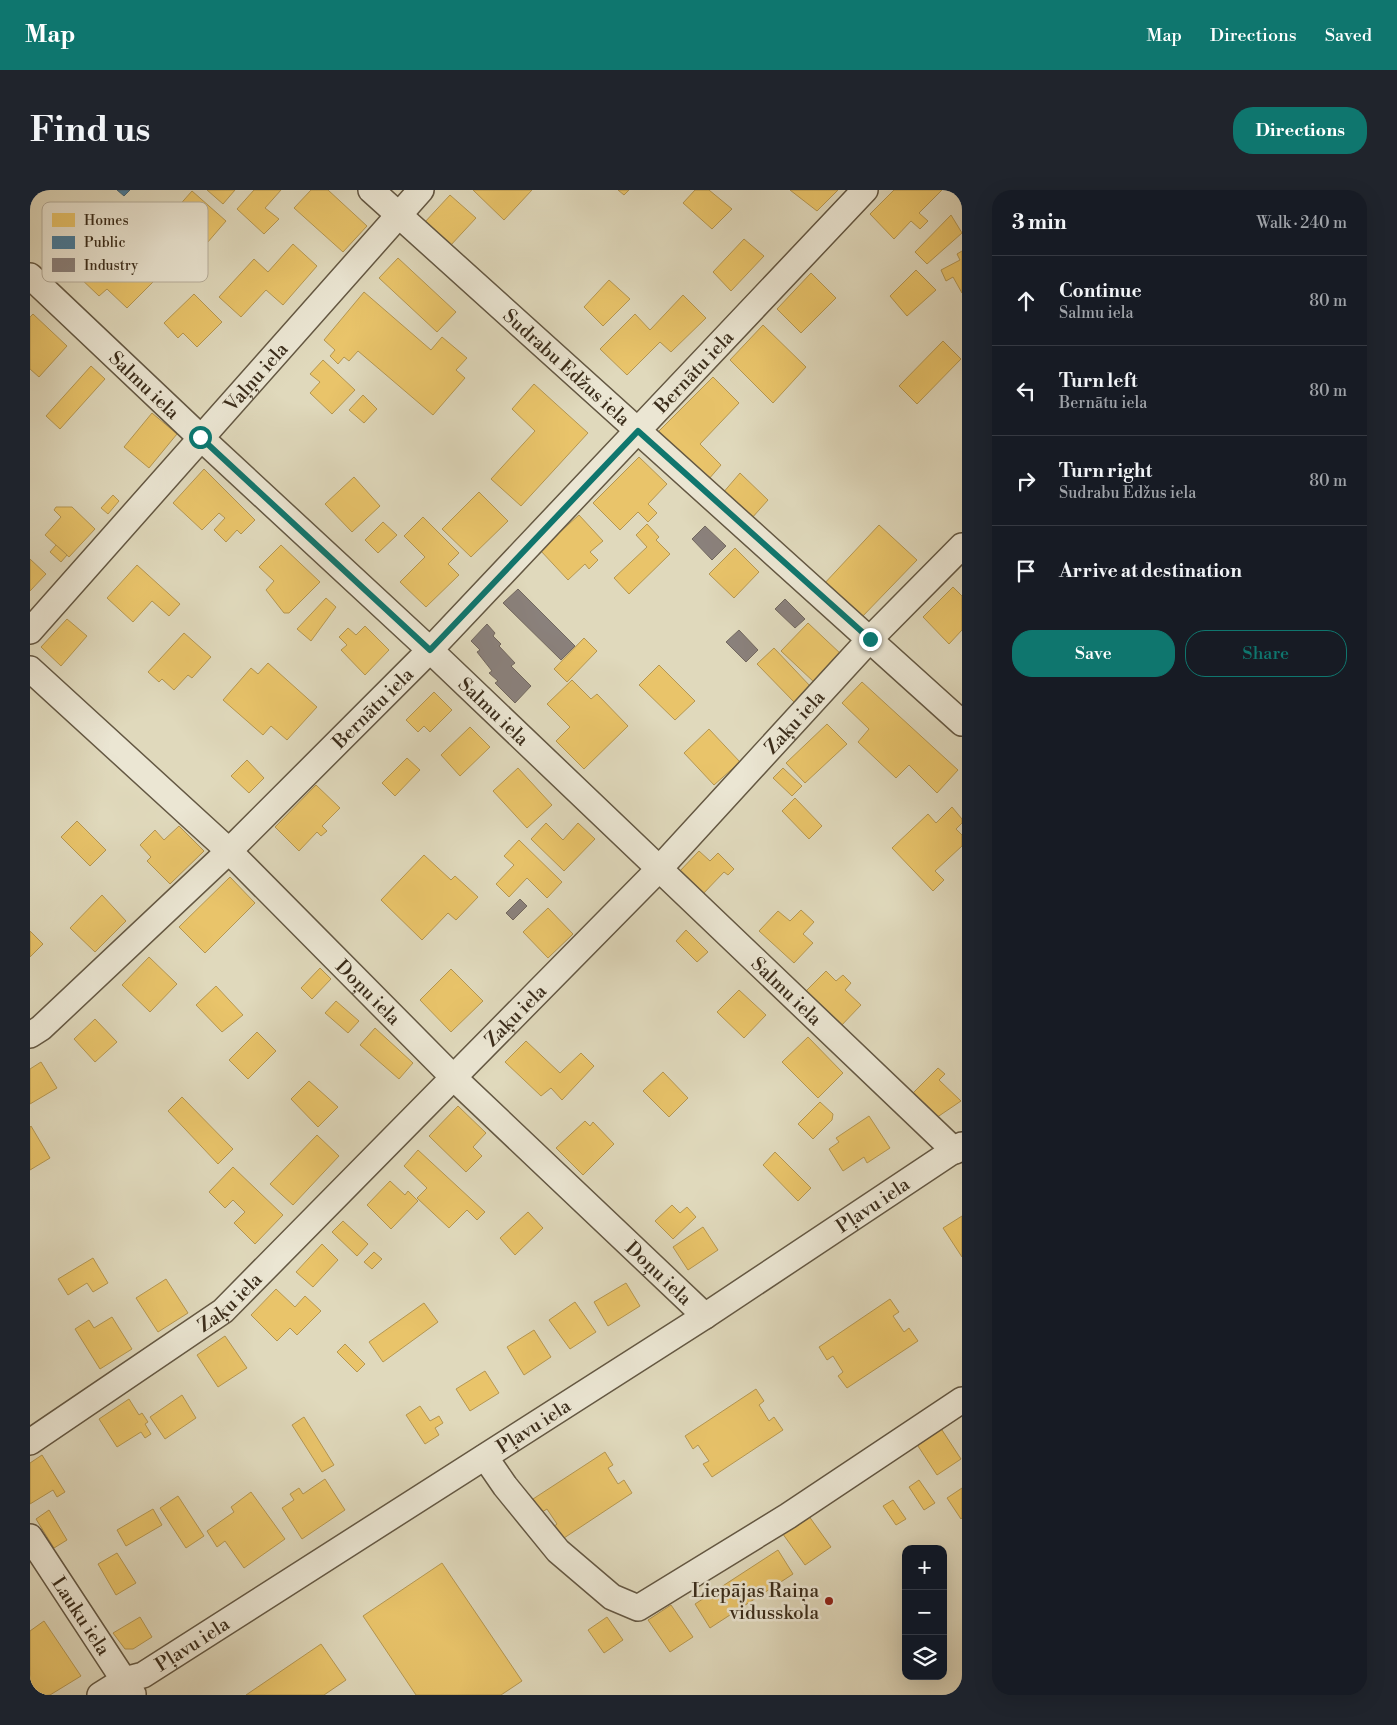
<!DOCTYPE html>
<html lang="en">
<head>
<meta charset="utf-8">
<style>
	body { margin:0; font-family:"Libre Bodoni",serif; background:#20242c; color:#f1f3f6 }
	.controls { position:absolute; right:15px; bottom:15px; display:grid; overflow:hidden; border-radius:10px; box-shadow:0 5px 20px #0002 }
	.controls button { width:45px; height:45px; display:grid; place-items:center; padding:0; border:0; border-bottom:1px solid #363941; background:#171b24; color:#f1f3f6; font:25px sans-serif }
	.stop { position:absolute; width:15px; height:15px; margin:-11px; border:4px solid #0f766e; border-radius:50%; background:#fff }
	.stop.end { background:#0f766e; border-color:#fff; box-shadow:0 1px 5px #0008 }
	.list { margin:0; padding:0; list-style:none }
	h2 { display:flex; justify-content:space-between; align-items:center; height:65px; margin:0; padding:0 20px; font-size:21px }
	h2 small { font-size:16px; font-weight:400; color:#9ea1a6 }
	.list li { display:grid; grid-template-columns:32px 1fr auto; gap:15px; align-items:center; box-sizing:border-box; height:90px; padding:0 20px; border-top:1px solid #363941 }
	.list b { display:block; font-size:19px; white-space:nowrap }
	.list p { margin:0; font-size:16px; white-space:nowrap; color:#9ea1a6 }
	.list em { font-size:16px; font-style:normal; color:#9ea1a6 }
	.actions { display:flex; gap:10px; padding:15px 20px }
	.actions a { flex:1; padding:11px 0; border:1px solid #0f766e; border-radius:20px; text-align:center; font-size:18px; color:#0f766e }
	.actions .main { background:#0f766e; color:#fff }
	.icon { flex:none; width:28px; height:28px; fill:none; stroke:currentColor; stroke-width:2; stroke-linecap:round; stroke-linejoin:round }
	.map { position:relative; flex:none; width:932px; height:1505px; overflow:hidden; border-radius:20px }
	header { display:flex; align-items:center; gap:30px; box-sizing:border-box; height:70px; padding:0 25px; background:#0f766e; color:#fff }
	header strong { font-size:24px }
	nav { display:flex; gap:28px; margin-inline-start:auto; font-size:18px }
	.intro { display:flex; align-items:center; justify-content:space-between; box-sizing:border-box; height:120px; padding:0 30px }
	h1 { margin:0; font-size:35px }
	.button { padding:12px 22px; border-radius:20px; background:#0f766e; color:#fff; font-size:18px; font-weight:700 }
	main { display:flex; gap:30px; padding:0 30px }
	aside { flex:1; background:#171b24; border-radius:20px; box-shadow:0 5px 20px #0002 }
	.map>svg:first-child { display:block }
</style>
</head>
<body>
<header>
<strong>Map</strong>
<nav><a>Map</a><a>Directions</a><a>Saved</a></nav>
</header>
<div class="intro"><h1>Find us</h1><a class="button">Directions</a></div>
<main>
<div class="map">
<svg width="932" height="1505" viewBox="0 0 932 1505">
	<rect width="100%" height="100%" fill="#e0d9bc"/>
	<filter id="stains"><feTurbulence type="fractalNoise" baseFrequency=".004" numOctaves="4"/><feColorMatrix values="0 0 0 0 .2 0 0 0 0 .09 0 0 0 0 .02 0 0 0 .5 -.17"/></filter>
	<radialGradient id="worn" r=".72"><stop offset=".6" stop-color="#630" stop-opacity="0"/><stop offset="1" stop-color="#630" stop-opacity=".3"/></radialGradient>
	<!-- homes -->
	<g fill="#e9c46a" stroke="#b59752">
		<polygon points="177,0 205,0 193,14"/>
		<polygon points="224,0 251,0 235,18 249,29 234,44 207,19"/>
		<polygon points="281,0 298,0 337,36 313,62 264,18"/>
		<polygon points="443,0 502,0 474,30"/>
		<polygon points="588,0 599,0 594,5"/>
		<polygon points="665,0 679,0 702,19 682,39 653,13"/>
		<polygon points="760,0 808,0 787,21"/>
		<polygon points="864,0 912,0 889,23 898,31 890,39 881,31 864,49 840,24"/>
		<polygon points="162,1 196,31 146,89 121,67 133,54 123,45"/>
		<polygon points="420,5 446,28 420,56 394,33"/>
		<polygon points="921,25 932,43 897,74 885,62"/>
		<polygon points="714,49 734,66 701,101 683,82"/>
		<polygon points="80,52 94,66 100,61 127,88 97,118 77,99 69,106 47,85"/>
		<polygon points="263,54 287,76 253,115 236,100 211,127 189,107 224,69 238,82"/>
		<polygon points="932,61 932,103 923,87 916,91 911,80 930,70 927,64"/>
		<polygon points="368,68 426,122 407,142 349,88"/>
		<polygon points="886,80 906,100 877,126 860,106"/>
		<polygon points="781,83 806,108 771,143 747,119"/>
		<polygon points="579,90 600,109 573,136 554,117"/>
		<polygon points="334,102 401,160 412,147 437,168 426,180 435,188 403,225 328,161 319,171 314,167 308,174 300,166 305,160 294,150"/>
		<polygon points="164,104 192,132 167,157 153,143 148,148 134,133"/>
		<polygon points="653,105 676,128 641,162 630,152 597,185 570,159 605,124 620,140"/>
		<polygon points="3,124 37,156 9,187 0,179 0,127"/>
		<polygon points="733,135 776,177 743,213 700,170"/>
		<polygon points="913,151 931,169 887,214 869,196"/>
		<polygon points="293,170 325,200 302,224 280,203 290,192 280,184"/>
		<polygon points="61,176 75,189 30,239 16,226"/>
		<polygon points="683,187 709,213 670,254 691,275 678,290 626,244"/>
		<polygon points="504,194 558,243 491,316 461,289 505,241 482,219"/>
		<polygon points="333,205 347,219 334,233 319,220"/>
		<polygon points="122,223 147,244 119,278 94,257"/>
		<polygon points="609,267 637,294 618,314 627,323 618,332 608,322 590,340 563,313"/>
		<polygon points="174,279 225,330 211,344 207,340 196,352 184,340 195,328 189,323 172,340 143,313"/>
		<polygon points="710,283 738,310 721,329 692,304"/>
		<polygon points="324,287 350,316 322,342 295,314"/>
		<polygon points="449,302 478,331 441,367 412,339"/>
		<polygon points="83,305 89,311 78,324 71,318"/>
		<polygon points="26,317 42,317 65,339 39,367 15,345 31,327 24,320"/>
		<polygon points="549,325 573,351 560,362 568,370 559,379 555,374 538,390 510,360"/>
		<polygon points="393,327 429,363 418,374 429,385 396,417 370,392 395,367 374,346"/>
		<polygon points="353,332 367,345 348,363 335,350"/>
		<polygon points="617,334 629,347 626,350 640,364 599,404 584,388 617,357 606,345"/>
		<polygon points="849,335 887,370 830,429 793,395"/>
		<polygon points="26,355 37,365 31,372 20,362"/>
		<polygon points="251,355 290,392 259,423 254,423 236,400 244,391 229,377"/>
		<polygon points="705,358 729,382 704,408 679,384"/>
		<polygon points="0,369 16,384 0,401"/>
		<polygon points="107,375 150,414 139,426 122,411 103,432 77,408"/>
		<polygon points="923,397 932,406 932,440 919,454 893,427"/>
		<polygon points="296,408 306,417 281,451 267,439"/>
		<polygon points="37,429 57,446 31,476 11,457"/>
		<polygon points="778,433 812,465 785,493 751,461"/>
		<polygon points="335,436 359,460 335,485 311,460 317,455 309,447 318,438 326,445"/>
		<polygon points="154,443 181,467 162,488 158,485 144,500 132,489 129,492 118,482"/>
		<polygon points="554,448 567,461 537,492 524,479"/>
		<polygon points="744,458 781,497 764,512 727,474"/>
		<polygon points="238,473 287,517 257,550 241,536 233,545 193,510 221,478 228,484"/>
		<polygon points="629,475 665,511 645,530 609,495"/>
		<polygon points="542,490 561,509 567,504 598,536 554,579 526,551 540,537 517,514"/>
		<polygon points="832,492 928,580 907,603 879,575 866,588 828,552 839,539 812,513"/>
		<polygon points="404,502 422,520 400,542 394,536 388,542 376,530"/>
		<polygon points="797,534 817,554 775,593 756,573"/>
		<polygon points="440,537 460,557 430,586 411,565"/>
		<polygon points="679,539 710,572 684,595 654,563"/>
		<polygon points="377,568 390,580 365,606 352,593"/>
		<polygon points="217,570 234,588 219,603 201,586"/>
		<polygon points="488,578 522,615 497,638 463,601"/>
		<polygon points="753,578 772,596 762,606 743,588"/>
		<polygon points="286,595 310,618 292,636 297,641 291,646 287,642 269,661 245,637"/>
		<polygon points="765,608 792,636 779,649 752,621"/>
		<polygon points="922,617 932,629 932,633 926,639 932,645 932,656 905,681 914,690 903,701 862,658 898,624 906,633"/>
		<polygon points="47,631 76,660 60,676 31,647"/>
		<polygon points="516,633 533,650 548,633 565,649 534,681 501,649"/>
		<polygon points="149,636 174,661 140,694 117,671 121,667 110,655 125,640 134,650"/>
		<polygon points="489,650 532,692 517,708 497,688 479,707 466,694 484,675 474,666"/>
		<polygon points="669,661 680,671 688,663 704,679 698,685 694,682 671,706 648,683"/>
		<polygon points="394,665 421,690 425,686 448,707 426,730 418,723 392,750 351,710"/>
		<polygon points="200,687 225,713 175,763 149,737"/>
		<polygon points="72,705 96,731 65,762 40,738"/>
		<polygon points="518,718 543,744 518,768 493,742"/>
		<polygon points="771,720 784,732 773,744 783,753 764,773 729,741 748,721 760,731"/>
		<polygon points="656,740 678,762 667,772 646,751"/>
		<polygon points="0,741 13,754 0,767"/>
		<polygon points="119,767 147,794 120,822 92,795"/>
		<polygon points="290,778 301,789 282,809 271,798"/>
		<polygon points="421,779 453,811 421,842 390,810"/>
		<polygon points="796,781 806,791 813,785 821,793 815,800 831,815 809,838 774,803"/>
		<polygon points="186,796 213,825 192,842 166,815"/>
		<polygon points="709,800 736,825 714,848 687,822"/>
		<polygon points="306,811 329,831 318,843 295,823"/>
		<polygon points="65,829 87,852 65,872 44,849"/>
		<polygon points="345,838 383,873 369,889 330,855"/>
		<polygon points="227,842 246,861 218,889 199,870"/>
		<polygon points="778,847 813,883 788,908 752,872"/>
		<polygon points="496,851 530,883 551,863 564,876 532,910 521,898 511,906 475,872"/>
		<polygon points="11,872 27,898 0,914 0,879"/>
		<polygon points="908,878 915,884 909,890 931,911 903,930 879,907"/>
		<polygon points="633,882 658,908 639,927 613,901"/>
		<polygon points="279,891 308,917 288,937 261,909"/>
		<polygon points="152,907 203,959 188,974 138,921"/>
		<polygon points="790,912 803,924 802,930 783,949 768,934"/>
		<polygon points="428,916 456,943 443,957 452,966 436,982 399,946"/>
		<polygon points="839,926 860,958 837,973 834,967 813,981 799,959 809,952 806,948"/>
		<polygon points="555,931 560,936 563,932 584,954 553,985 526,958"/>
		<polygon points="1,936 20,968 0,980 0,937"/>
		<polygon points="287,945 309,966 263,1015 240,994"/>
		<polygon points="388,960 455,1022 447,1030 437,1020 419,1038 387,1008 397,998 374,976"/>
		<polygon points="745,962 781,998 768,1011 733,975"/>
		<polygon points="203,977 253,1025 225,1054 204,1033 215,1022 203,1010 195,1018 179,1002"/>
		<polygon points="360,991 375,1005 378,1001 388,1011 361,1039 337,1015"/>
		<polygon points="642,1015 650,1023 657,1017 666,1027 643,1049 625,1031"/>
		<polygon points="498,1022 513,1038 485,1065 470,1048"/>
		<polygon points="932,1026 932,1067 913,1038"/>
		<polygon points="313,1031 338,1054 327,1066 302,1042"/>
		<polygon points="673,1037 688,1060 658,1080 643,1057"/>
		<polygon points="292,1054 308,1070 283,1097 266,1082"/>
		<polygon points="344,1062 352,1069 342,1079 334,1072"/>
		<polygon points="63,1068 78,1093 63,1102 57,1093 38,1105 28,1089"/>
		<polygon points="136,1089 158,1123 128,1142 106,1108"/>
		<polygon points="596,1093 610,1116 578,1136 564,1112"/>
		<polygon points="246,1099 265,1117 275,1106 291,1121 267,1145 260,1138 247,1151 221,1125"/>
		<polygon points="860,1109 869,1122 863,1126 874,1142 879,1138 888,1151 817,1198 808,1186 813,1182 803,1166 797,1170 789,1157"/>
		<polygon points="545,1112 566,1142 540,1159 519,1130"/>
		<polygon points="394,1113 408,1132 353,1172 339,1152"/>
		<polygon points="82,1127 102,1159 70,1179 45,1139 59,1130 64,1138"/>
		<polygon points="504,1140 521,1167 494,1185 477,1157"/>
		<polygon points="195,1146 217,1178 188,1197 167,1165"/>
		<polygon points="315,1154 335,1174 327,1182 307,1162"/>
		<polygon points="455,1181 469,1203 440,1221 426,1199"/>
		<polygon points="726,1199 734,1211 729,1215 739,1231 744,1227 753,1240 682,1287 673,1274 679,1271 668,1255 663,1259 655,1246"/>
		<polygon points="152,1205 166,1228 135,1249 120,1227"/>
		<polygon points="99,1209 109,1225 112,1223 118,1232 115,1234 121,1244 115,1248 111,1242 87,1257 69,1229"/>
		<polygon points="390,1216 400,1231 409,1226 413,1233 405,1238 409,1245 395,1254 376,1225"/>
		<polygon points="274,1227 304,1275 292,1282 262,1235"/>
		<polygon points="910,1237 931,1269 907,1285 886,1253"/>
		<polygon points="575,1262 583,1275 578,1278 588,1294 594,1290 602,1303 531,1350 522,1338 527,1334 517,1319 512,1322 503,1309"/>
		<polygon points="12,1265 35,1302 27,1307 23,1300 0,1314 0,1273"/>
		<polygon points="295,1289 315,1320 272,1349 252,1318 264,1310 260,1304 269,1298 273,1304"/>
		<polygon points="889,1290 905,1313 894,1320 879,1297"/>
		<polygon points="932,1298 932,1328 931,1329 917,1308"/>
		<polygon points="221,1302 255,1349 214,1378 195,1351 187,1357 177,1341 204,1322 201,1317"/>
		<polygon points="148,1306 174,1346 156,1358 130,1318"/>
		<polygon points="863,1310 876,1329 866,1335 853,1316"/>
		<polygon points="123,1319 132,1335 96,1356 87,1340"/>
		<polygon points="19,1320 37,1350 24,1358 6,1329"/>
		<polygon points="776,1322 801,1357 775,1375 750,1340"/>
		<polygon points="748,1360 763,1384 680,1438 665,1414"/>
		<polygon points="87,1363 106,1393 86,1405 68,1374"/>
		<polygon points="412,1373 492,1491 471,1505 386,1505 333,1426"/>
		<polygon points="641,1415 663,1447 640,1462 618,1430"/>
		<polygon points="110,1427 122,1447 103,1459 95,1459 83,1443"/>
		<polygon points="577,1427 593,1450 574,1463 558,1440"/>
		<polygon points="14,1431 51,1486 20,1505 0,1505 0,1441"/>
		<polygon points="291,1454 316,1490 294,1505 216,1505"/>
	</g>
	<!-- public -->
	<polygon fill="#457b9d" stroke="#426476" points="87,0 100,0 94,6"/>
	<!-- industry -->
	<g fill="#8a817c" stroke="#72685f">
		<polygon points="675,336 696,356 682,370 662,349"/>
		<polygon points="488,399 545,456 531,470 473,413"/>
		<polygon points="755,409 775,429 765,438 745,419"/>
		<polygon points="457,434 465,443 463,446 471,454 469,456 485,473 481,476 501,496 485,513 465,493 468,491 459,483 462,481 447,462 450,460 441,451"/>
		<polygon points="709,440 728,460 716,472 696,452"/>
		<polygon points="490,709 497,716 483,730 476,723"/>
	</g>
	<g fill="none" stroke-linecap="round" stroke-linejoin="round">
		<!-- minor casing -->
		<g stroke="#645843" stroke-width="28">
			<g id="minor">
				<path id="s1" d="M341 0 932 533"/>
				<path id="s2" d="M0 86 170 247 400 460 925 961"/>
				<path id="s3" d="M0 441 391 0"/>
				<path id="s4" d="M0 479 199 661 424 888 675 1126"/>
				<path id="s5" d="M0 845 11 838 199 661 400 460 835 0"/>
				<path id="s6" d="M0 1252 193 1121 630 678 840 449 932 356"/>
				<polyline points="455,1267 475,1296 528,1361 582,1407 608,1418 758,1326 932,1210"/>
				<path id="s7" d="M0 1347 103 1504"/>
				<path id="s8" d="M70 1505 94 1490 113 1485 675 1126 932 955"/>
			</g>
		</g>
		<!-- minor -->
		<use href="#minor" stroke="#ebe6d3" stroke-width="25"/>
	</g>
	<g fill="none" stroke-linecap="round" stroke-linejoin="round">
		<!-- route -->
		<polyline stroke="#0f766e" stroke-width="6" points="170,247 400,460 608,241 840,449"/>
	</g>
	<!-- markers -->
	<circle fill="#8f2418" stroke="#ebe6d3" stroke-width="2" cx="799" cy="1411" r="5"/>
	<g text-anchor="middle" stroke-width="5" stroke-linejoin="round" paint-order="stroke">
		<!-- street labels -->
		<g font-size="19" fill="#3b2d1b" stroke="#ebe6d3">
			<text dy="7" stroke="none"><textPath href="#s1" startOffset="264">Sudrabu Edžus iela</textPath></text>
			<text dy="7" stroke="none"><textPath href="#s5" startOffset="939">Bernātu iela</textPath></text>
			<text dy="7" stroke="none"><textPath href="#s3" startOffset="340">Vaļņu iela</textPath></text>
			<text dy="7" stroke="none"><textPath href="#s2" startOffset="158">Salmu iela</textPath></text>
			<text dy="7" stroke="none"><textPath href="#s5" startOffset="474">Bernātu iela</textPath></text>
			<text dy="7" stroke="none"><textPath href="#s2" startOffset="636">Salmu iela</textPath></text>
			<text dy="7" stroke="none"><textPath href="#s6" startOffset="1054">Zaķu iela</textPath></text>
			<text dy="7" stroke="none"><textPath href="#s4" startOffset="468">Doņu iela</textPath></text>
			<text dy="7" stroke="none"><textPath href="#s2" startOffset="1041">Salmu iela</textPath></text>
			<text dy="7" stroke="none"><textPath href="#s6" startOffset="649">Zaķu iela</textPath></text>
			<text dy="7" stroke="none"><textPath href="#s8" startOffset="916">Pļavu iela</textPath></text>
			<text dy="7" stroke="none"><textPath href="#s4" startOffset="872">Doņu iela</textPath></text>
			<text dy="7" stroke="none"><textPath href="#s6" startOffset="244">Zaķu iela</textPath></text>
			<text dy="7" stroke="none"><textPath href="#s8" startOffset="511">Pļavu iela</textPath></text>
			<text dy="7" stroke="none"><textPath href="#s7" startOffset="94">Lauku iela</textPath></text>
			<text dy="7" stroke="none"><textPath href="#s8" startOffset="106">Pļavu iela</textPath></text>
		</g>
		<!-- poi labels -->
		<g font-size="19" fill="#3b2d1b" stroke="#ebe6d3" text-anchor="end">
			<text x="789" y="1407">Liepājas Raiņa<tspan x="789" dy="22">vidusskola</tspan></text>
		</g>
	</g>
	<!-- legend -->
	<rect x="12" y="12" width="166" height="80" rx="8" fill="#ebe6d3" stroke="#b6ae9c" stroke-width="1"/>
	<rect x="22" y="23" width="23" height="14" fill="#e9c46a"/>
	<rect x="22" y="46" width="23" height="13" fill="#457b9d"/>
	<rect x="22" y="68" width="23" height="14" fill="#8a817c"/>
	<g font-size="14" fill="#3b2d1b">
		<text x="54" y="35">Homes</text>
		<text x="54" y="57">Public</text>
		<text x="54" y="80">Industry</text>
	</g>
	<rect width="100%" height="100%" filter="url(#stains)"/>
	<rect width="100%" height="100%" fill="url(#worn)"/>
</svg>
<div class="controls">
<button>+</button>
<button>−</button>
<button><svg class="icon" aria-label="layers" viewBox="0 0 24 24"><path d="M12 4l9 5-9 5-9-5zM3 14l9 5 9-5"/></svg></button>
</div>
<div class="stop" style="left:170px;top:247px"></div>
<div class="stop end" style="left:840px;top:449px"></div>
</div>
<aside>
<h2>3 min<small>Walk · 240 m</small></h2>
<ul class="list">
<li><svg class="icon" aria-label="ahead" viewBox="0 0 24 24"><path d="M12 20V5M6 11l6-6 6 6"/></svg><div><b>Continue</b><p>Salmu iela</p></div><em>80 m</em></li>
<li><svg class="icon" aria-label="left" viewBox="0 0 24 24"><path d="M17 20v-9H6M10 6l-5 5 5 5"/></svg><div><b>Turn left</b><p>Bernātu iela</p></div><em>80 m</em></li>
<li><svg class="icon" aria-label="right" viewBox="0 0 24 24"><path d="M7 20v-9h11M14 6l5 5-5 5"/></svg><div><b>Turn right</b><p>Sudrabu Edžus iela</p></div><em>80 m</em></li>
<li><svg class="icon" aria-label="arrive" viewBox="0 0 24 24"><path d="M6 21V4h12l-3 4 3 4H6"/></svg><div><b>Arrive at destination</b></div></li>
</ul>
<div class="actions"><a class="main">Save</a><a>Share</a></div>
</aside>
</main>
</body>
</html>
